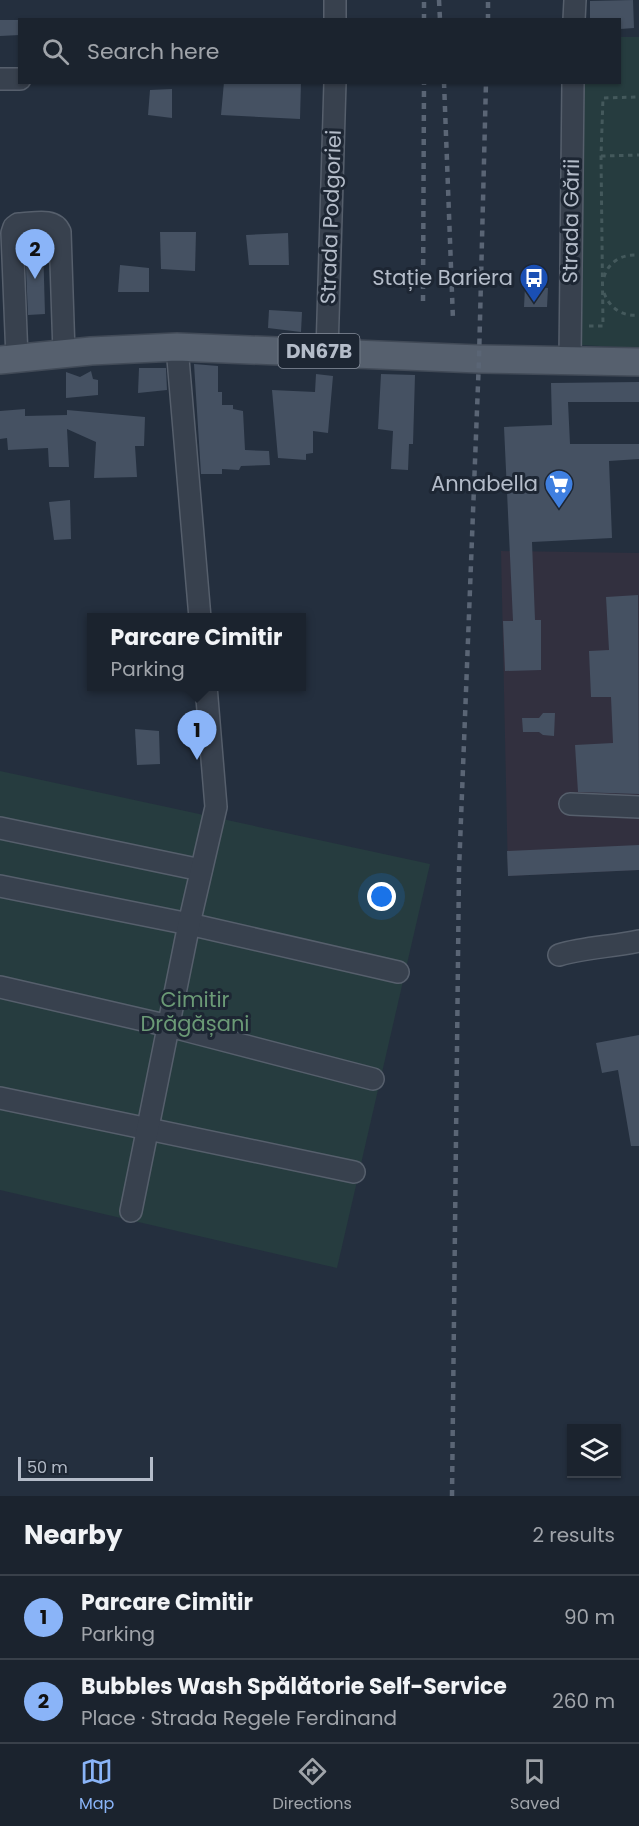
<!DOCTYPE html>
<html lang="en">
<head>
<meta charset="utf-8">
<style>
	body { margin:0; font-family:Poppins,sans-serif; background:#242b36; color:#f1f3f6 }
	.controls { position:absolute; right:18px; bottom:18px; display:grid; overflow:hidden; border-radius:0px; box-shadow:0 2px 4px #0004 }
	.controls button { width:54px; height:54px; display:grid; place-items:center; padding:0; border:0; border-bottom:2px solid #39404a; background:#1b232e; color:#f1f3f6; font:30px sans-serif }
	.scale { position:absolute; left:18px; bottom:15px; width:135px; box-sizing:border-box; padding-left:6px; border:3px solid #b4bcc9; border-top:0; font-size:16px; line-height:21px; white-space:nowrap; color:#b4bcc9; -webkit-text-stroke:4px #1d2633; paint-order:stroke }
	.you { position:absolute; left:382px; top:897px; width:21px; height:21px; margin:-15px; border:4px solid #fff; border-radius:50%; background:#1a73e8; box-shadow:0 0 0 9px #1a73e833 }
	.badge { display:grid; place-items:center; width:39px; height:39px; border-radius:50%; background:#8ab4f8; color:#111; font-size:20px; font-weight:700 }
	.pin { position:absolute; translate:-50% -50px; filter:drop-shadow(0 2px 3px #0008) }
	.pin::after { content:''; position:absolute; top:32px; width:21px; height:18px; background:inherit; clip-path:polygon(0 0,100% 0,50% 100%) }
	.popup { position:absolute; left:87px; top:613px; width:219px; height:78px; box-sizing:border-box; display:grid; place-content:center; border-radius:0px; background:#1b232e; filter:drop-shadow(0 2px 4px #0005); font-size:20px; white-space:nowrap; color:#a0a4aa }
	.popup b { font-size:22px; color:#f1f3f6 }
	.popup::after { content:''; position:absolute; left:50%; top:100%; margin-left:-12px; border:12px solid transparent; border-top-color:#1b232e }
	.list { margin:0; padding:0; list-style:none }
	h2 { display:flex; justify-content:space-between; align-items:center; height:78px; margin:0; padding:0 24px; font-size:26px }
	h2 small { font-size:20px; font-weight:400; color:#a0a4aa }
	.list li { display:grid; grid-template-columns:39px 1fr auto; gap:18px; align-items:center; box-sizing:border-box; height:84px; padding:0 24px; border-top:2px solid #39404a }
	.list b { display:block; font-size:22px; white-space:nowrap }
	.list p { margin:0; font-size:20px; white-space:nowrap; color:#a0a4aa }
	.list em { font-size:20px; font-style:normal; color:#a0a4aa }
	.icon { flex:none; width:33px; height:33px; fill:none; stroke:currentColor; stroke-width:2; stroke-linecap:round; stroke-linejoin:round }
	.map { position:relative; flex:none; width:639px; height:1496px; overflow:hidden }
	.search { position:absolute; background:#1b232e; box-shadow:0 2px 4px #0004; left:18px; right:18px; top:18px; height:66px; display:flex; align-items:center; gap:15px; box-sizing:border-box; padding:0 21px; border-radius:0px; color:#a0a4aa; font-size:22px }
	.sheet { height:246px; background:#1b232e }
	nav { display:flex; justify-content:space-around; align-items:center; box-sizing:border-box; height:84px; border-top:2px solid #39404a; background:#1b232e; font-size:16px; color:#a0a4aa }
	nav a { display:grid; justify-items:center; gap:3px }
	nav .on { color:#8ab4f8 }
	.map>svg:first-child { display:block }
</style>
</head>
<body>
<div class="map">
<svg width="639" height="1496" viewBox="0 0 639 1496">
	<rect width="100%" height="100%" fill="#242f3e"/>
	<!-- medical -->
	<polygon fill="#32303f" points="501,551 639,553 639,870 508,876"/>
	<!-- green -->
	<g fill="#263c3f">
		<polygon points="620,37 639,37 639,348 579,345 583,83 620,82"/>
		<polygon points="0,771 430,864 337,1268 0,1190"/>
	</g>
	<!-- building -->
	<g fill="#455162">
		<polygon points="633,0 634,28 620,29 620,20 590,20 590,1"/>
		<polygon points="0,20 20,20 20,35 0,36"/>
		<polygon points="224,82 301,82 300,119 221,115"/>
		<polygon points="172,89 172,118 148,115 150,90"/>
		<polygon points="160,232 196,232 195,271 161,269"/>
		<polygon points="288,233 289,265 249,265 246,235"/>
		<polygon points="25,244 43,244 45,314 28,315"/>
		<polygon points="120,265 149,268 149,292 118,292"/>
		<polygon points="525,287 548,288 547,307 524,307"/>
		<polygon points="269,310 302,312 301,332 268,328"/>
		<polygon points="194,364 218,366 218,392 222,392 222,405 233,405 233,409 243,411 245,450 269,451 270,465 241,466 239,470 222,469 222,474 201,474"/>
		<polygon points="139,368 166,368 167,390 138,393"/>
		<polygon points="91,371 93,379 98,380 98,395 66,398 66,372 80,377"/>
		<polygon points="316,374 333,376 328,433 313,431 313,453 306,454 306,460 278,458 272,390 315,392"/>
		<polygon points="381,374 415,375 413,444 409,444 408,470 391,469 393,431 378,429"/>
		<polygon points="639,382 639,402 568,402 570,444 639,444 639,459 609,461 612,538 532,542 535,620 541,620 541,670 505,671 503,621 513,621 504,427 552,425 551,383"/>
		<polygon points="25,409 25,416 67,415 67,410 145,417 144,446 135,446 137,477 94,478 96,442 67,429 69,467 49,467 48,448 8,450 7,438 0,439 0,411"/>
		<polygon points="70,500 71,539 54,540 49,502"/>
		<polygon points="638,595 639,794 578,792 575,745 613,743 611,697 591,697 589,651 609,650 606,597"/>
		<polygon points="543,713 555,713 554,736 543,735 539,732 523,732 522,718 539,718"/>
		<polygon points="135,729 159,731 160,764 137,765"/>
		<polygon points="639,845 639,870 508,876 507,851"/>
		<polygon points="639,1035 639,1146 631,1146 618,1070 602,1073 596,1043"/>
	</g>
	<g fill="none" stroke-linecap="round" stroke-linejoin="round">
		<!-- minor casing -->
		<g stroke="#565f6c" stroke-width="24">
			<g id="minor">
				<polyline points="335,0 335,20"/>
				<polyline points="574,20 575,0"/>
				<polyline points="0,79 20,79"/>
				<polyline points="177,347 200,618"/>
				<polyline points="327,352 335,82"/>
				<path d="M17 358 12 233 14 227 18 224C32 224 54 217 60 232L64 353"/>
				<polyline points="570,360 573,82"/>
				<polyline points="570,804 639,807"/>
				<polyline points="0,828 201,870"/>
				<polyline points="0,886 189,924 398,972"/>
				<path d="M559 955C585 947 612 947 639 941"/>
				<polyline points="0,987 169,1026 373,1079"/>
				<polyline points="0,1098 354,1172"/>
				<polyline points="131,1211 189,924 216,807 206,686"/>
			</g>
		</g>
		<!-- major casing -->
		<g stroke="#414a57" stroke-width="30">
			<polyline id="major" points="0,360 91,351 177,347 479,359 639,362"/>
		</g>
		<!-- path -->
		<g stroke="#44595c" stroke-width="3" stroke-dasharray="4.5 4.5" stroke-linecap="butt">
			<polyline points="601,156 639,155"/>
			<path d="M604 277C609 261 622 254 639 255"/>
			<path d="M604 293C610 308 622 317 639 315"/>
			<polyline points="589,326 603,326 601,156 603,98 639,97"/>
		</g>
		<!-- minor -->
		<use href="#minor" stroke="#38414e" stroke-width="21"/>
		<!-- major -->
		<use href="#major" stroke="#56606e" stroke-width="27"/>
		<!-- rail -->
		<g stroke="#5a6575" stroke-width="4.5" stroke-dasharray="6 6" stroke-linecap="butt">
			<polyline points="439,0 440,20"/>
			<polyline points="424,20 424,0"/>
			<polyline points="488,20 488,0"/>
			<polyline points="444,82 453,320"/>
			<polyline points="423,301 424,82"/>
			<polyline points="452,1496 459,870 479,359 486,82"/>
		</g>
	</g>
	<!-- icons -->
	<defs>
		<g id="bus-pin" transform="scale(1.5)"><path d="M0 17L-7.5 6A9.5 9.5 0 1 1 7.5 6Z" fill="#1a4fb4" stroke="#1d2633"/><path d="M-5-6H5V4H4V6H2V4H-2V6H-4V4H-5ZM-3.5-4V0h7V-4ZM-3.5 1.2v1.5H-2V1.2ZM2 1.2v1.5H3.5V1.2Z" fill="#fff"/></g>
		<g id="supermarket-pin" transform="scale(1.5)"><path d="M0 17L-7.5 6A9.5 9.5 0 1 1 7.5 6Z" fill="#3f7fe0" stroke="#1d2633"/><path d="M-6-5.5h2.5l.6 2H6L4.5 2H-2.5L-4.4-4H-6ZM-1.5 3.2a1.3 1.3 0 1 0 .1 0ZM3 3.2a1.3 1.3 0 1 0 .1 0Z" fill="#fff"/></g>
	</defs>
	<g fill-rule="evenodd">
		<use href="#bus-pin" x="534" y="278"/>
		<use href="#supermarket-pin" x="559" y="484"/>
	</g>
	<g text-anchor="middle" stroke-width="6" stroke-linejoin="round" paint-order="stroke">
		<!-- shield labels -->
		<rect fill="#1d2633" stroke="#878f9c" stroke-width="1.5" x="278.5" y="334" width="81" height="34" rx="4.5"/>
		<g font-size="20" font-weight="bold" fill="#b4bcc9">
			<text x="319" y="358">DN67B</text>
		</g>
		<!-- street labels -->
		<g font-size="21" fill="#b4bcc9" stroke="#1d2633">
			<text transform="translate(331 217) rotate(-88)" y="7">Strada Podgoriei</text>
			<text transform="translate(571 221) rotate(-89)" y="7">Strada Gării</text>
		</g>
		<!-- poi labels -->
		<g font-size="21" fill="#b4bcc9" stroke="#1d2633" text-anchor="end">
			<text x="513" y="285">Stație Bariera</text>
			<text x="538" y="491">Annabella</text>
		</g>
		<!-- park labels -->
		<g font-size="21" fill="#6b9a76" stroke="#1d2633">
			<text x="195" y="1007">Cimitir<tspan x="195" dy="24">Drăgășani</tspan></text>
		</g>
	</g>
</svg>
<div class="controls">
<button><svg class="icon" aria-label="layers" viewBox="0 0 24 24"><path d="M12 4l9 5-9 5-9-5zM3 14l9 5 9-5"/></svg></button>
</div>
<div class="scale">50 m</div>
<div class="you"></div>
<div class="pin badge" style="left:197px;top:760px">1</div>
<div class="popup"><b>Parcare Cimitir</b>Parking</div>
<div class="pin badge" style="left:35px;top:279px">2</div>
<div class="search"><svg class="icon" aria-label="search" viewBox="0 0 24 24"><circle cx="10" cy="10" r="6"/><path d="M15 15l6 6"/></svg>Search here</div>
</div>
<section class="sheet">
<h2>Nearby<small>2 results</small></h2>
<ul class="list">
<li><span class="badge">1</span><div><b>Parcare Cimitir</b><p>Parking</p></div><em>90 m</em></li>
<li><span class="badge">2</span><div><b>Bubbles Wash Spălătorie Self-Service</b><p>Place · Strada Regele Ferdinand</p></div><em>260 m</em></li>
</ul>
</section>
<nav>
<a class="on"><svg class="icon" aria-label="map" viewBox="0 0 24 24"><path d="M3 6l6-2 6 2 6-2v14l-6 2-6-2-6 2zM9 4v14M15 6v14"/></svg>Map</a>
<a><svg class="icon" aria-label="directions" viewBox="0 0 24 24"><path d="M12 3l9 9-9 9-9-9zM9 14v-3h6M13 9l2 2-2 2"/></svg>Directions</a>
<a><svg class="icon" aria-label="saved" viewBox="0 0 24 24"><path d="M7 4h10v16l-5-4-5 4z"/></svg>Saved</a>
</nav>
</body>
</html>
